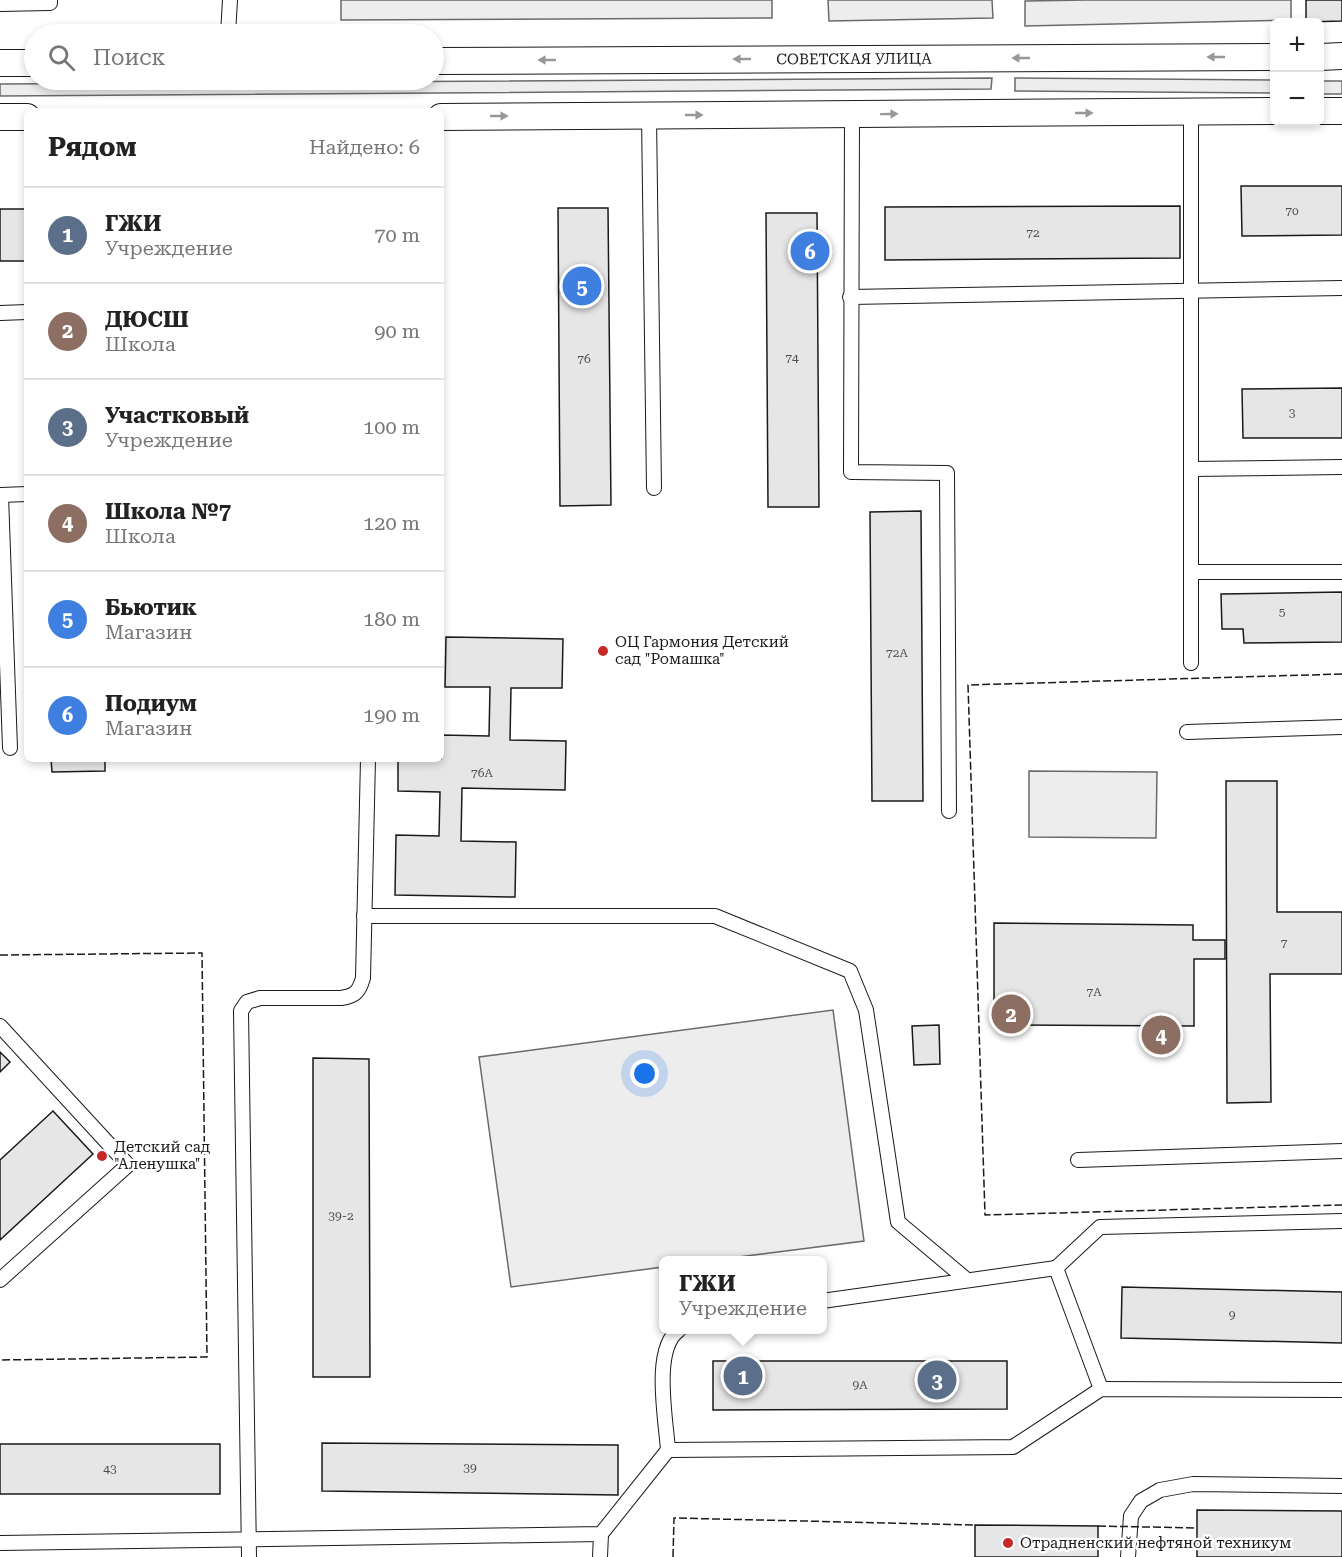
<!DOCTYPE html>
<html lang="ru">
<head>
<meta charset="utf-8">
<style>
	body { margin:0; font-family:"Roboto Serif",serif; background:#f2f2f2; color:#222 }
	.controls { position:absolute; right:18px; top:18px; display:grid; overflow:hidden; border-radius:9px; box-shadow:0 3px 9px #0003 }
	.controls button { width:54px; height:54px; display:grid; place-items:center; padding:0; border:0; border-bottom:2px solid #e0e0e0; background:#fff; color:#222; font:30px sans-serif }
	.you { position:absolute; left:645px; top:1074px; width:21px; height:21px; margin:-15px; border:4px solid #fff; border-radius:50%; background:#1a73e8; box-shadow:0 0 0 9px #1a73e833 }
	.badge { display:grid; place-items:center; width:39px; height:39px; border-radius:50%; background:#0b8043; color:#fff; font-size:20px; font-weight:700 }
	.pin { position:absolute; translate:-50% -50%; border:3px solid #fff; box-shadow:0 2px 6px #0006 }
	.popup { position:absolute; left:659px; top:1256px; width:168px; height:78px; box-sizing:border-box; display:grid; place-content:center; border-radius:9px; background:#fff; filter:drop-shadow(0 2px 4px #0005); font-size:20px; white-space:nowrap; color:#767676 }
	.popup b { font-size:22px; color:#222 }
	.popup::after { content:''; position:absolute; left:50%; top:100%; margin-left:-12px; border:12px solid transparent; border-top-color:#fff }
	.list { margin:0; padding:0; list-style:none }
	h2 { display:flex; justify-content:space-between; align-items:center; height:78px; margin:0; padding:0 24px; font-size:26px }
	h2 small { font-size:20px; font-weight:400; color:#767676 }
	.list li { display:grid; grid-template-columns:39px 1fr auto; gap:18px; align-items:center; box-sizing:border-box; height:96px; padding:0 24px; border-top:2px solid #e0e0e0 }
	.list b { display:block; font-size:22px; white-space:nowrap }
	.list p { margin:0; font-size:20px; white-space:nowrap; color:#767676 }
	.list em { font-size:20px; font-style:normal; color:#767676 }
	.icon { flex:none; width:33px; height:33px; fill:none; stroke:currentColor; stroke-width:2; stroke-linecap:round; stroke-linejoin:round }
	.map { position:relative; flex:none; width:1342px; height:1557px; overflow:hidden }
	.search { position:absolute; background:#fff; box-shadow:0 3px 9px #0003; left:24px; top:24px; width:420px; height:66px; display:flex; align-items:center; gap:15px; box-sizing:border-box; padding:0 21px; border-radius:33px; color:#767676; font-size:22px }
	.panel { position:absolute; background:#fff; box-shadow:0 3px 9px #0003; left:24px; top:108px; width:420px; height:654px; border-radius:9px }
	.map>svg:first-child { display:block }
</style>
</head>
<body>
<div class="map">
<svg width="1342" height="1557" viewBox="0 0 1342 1557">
	<rect width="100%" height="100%" fill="#fff"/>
	<!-- built -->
	<g fill="#ededed" stroke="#6a6a6a" stroke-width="1.5">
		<polygon points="341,0 772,0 772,18 341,20"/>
		<polygon points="828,0 992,0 993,18 829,21"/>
		<polygon points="1087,0 1291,0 1291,20 1025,26 1025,1"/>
		<polygon points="992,78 991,89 0,96 0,84"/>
		<polygon points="1015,78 1274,80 1274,93 1015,91"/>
		<rect x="1320" y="81" width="22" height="13"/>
		<polygon points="1029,771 1157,772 1156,838 1029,837"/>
		<polygon points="833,1010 864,1241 714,1260 664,1260 663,1267 511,1287 479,1057"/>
	</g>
	<!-- building -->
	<g fill="#e6e6e6" stroke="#1a1a1a" stroke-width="1.5">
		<polygon points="1306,0 1342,0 1342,21 1306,22"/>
		<polygon points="1241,186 1342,186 1342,235 1242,236"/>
		<polygon points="1180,206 1180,258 885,260 885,207"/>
		<polygon points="558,208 608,208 611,505 560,506"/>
		<rect x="0" y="209" width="27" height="52"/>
		<polygon points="766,213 817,213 819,507 768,507"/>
		<polygon points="1342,388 1342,438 1243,438 1242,389"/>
		<polygon points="921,511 923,801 872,801 870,512"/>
		<polygon points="1342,592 1342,642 1244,643 1243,629 1222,629 1221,594"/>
		<polygon points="446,637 563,639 562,688 511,688 510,740 566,741 565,790 462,788 461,841 516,842 515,897 395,895 396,835 439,836 440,792 398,791 398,759 441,759 441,735 489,736 490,687 445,687"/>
		<polygon points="51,759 105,759 105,771 52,772"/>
		<polygon points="1226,781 1277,781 1277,912 1342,912 1342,974 1270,974 1271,1102 1227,1103"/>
		<polygon points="994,923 1193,925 1193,940 1225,940 1225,959 1194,959 1194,1026 994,1025"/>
		<polygon points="939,1025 940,1064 914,1065 912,1026"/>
		<polygon points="0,1052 10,1062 0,1072"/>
		<polygon points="313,1058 369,1059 370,1377 313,1377"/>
		<polygon points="53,1111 93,1154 0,1240 0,1160"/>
		<polygon points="1122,1287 1342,1292 1342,1343 1121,1338"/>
		<polygon points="713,1361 1007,1361 1007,1409 713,1410"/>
		<polygon points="322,1443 618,1445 618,1495 322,1491"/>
		<rect x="0" y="1444" width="220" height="50"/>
		<polygon points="1197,1510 1342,1511 1342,1557 1197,1557"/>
		<polygon points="975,1525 1098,1526 1098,1557 975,1557"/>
	</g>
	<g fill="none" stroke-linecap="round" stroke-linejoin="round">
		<!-- lane casing -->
		<g stroke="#1a1a1a" stroke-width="16">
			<g id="lane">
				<polyline points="0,4 50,3 50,0"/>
				<polyline points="228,34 230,0"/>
				<polyline points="852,115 851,472 947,473 949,811"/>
				<polyline points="649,116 654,488"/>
				<polyline points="850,297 1342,288"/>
				<polyline points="0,313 27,312"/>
				<polyline points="1191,469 1342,467"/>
				<polyline points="1191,572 1342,572"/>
				<polyline points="1191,663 1191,112"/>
				<polyline points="1187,732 1342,727"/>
				<polyline points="10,748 1,495 27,494"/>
				<polyline points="364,916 715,916 850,971 866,1010 898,1222 967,1280"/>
				<polyline points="0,1026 128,1165 0,1280"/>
				<polyline points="1078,1160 1342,1151"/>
				<polyline points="1056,1268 1100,1227 1342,1221"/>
				<polyline points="822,1301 1056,1268 1101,1389"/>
				<path d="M668 1450C666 1420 652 1348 679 1330"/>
				<polyline points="0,1543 601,1534 668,1450 1013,1447 1101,1389 1342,1390"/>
				<path d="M249 1557 241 1011 247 1002 260 998H341C355 996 359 992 363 978L368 759"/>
				<polyline points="600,1557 601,1534"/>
				<polyline points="1128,1557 1131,1516 1141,1501 1160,1490 1193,1484 1342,1486"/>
			</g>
		</g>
		<!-- street casing -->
		<g stroke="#1a1a1a" stroke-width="28">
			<g id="street">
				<polyline points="1320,57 1342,56"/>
				<path id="s1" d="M434 61 1274 57"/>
				<polyline points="0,63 34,63"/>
				<polyline points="1320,111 1342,111"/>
				<polyline points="0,117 27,117"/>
				<polyline points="441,117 1274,111"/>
			</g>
		</g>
		<!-- lane -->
		<use href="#lane" stroke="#fff" stroke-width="14"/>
		<!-- street -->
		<use href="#street" stroke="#fff" stroke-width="26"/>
		<!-- fence -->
		<g stroke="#1a1a1a" stroke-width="1.5" stroke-dasharray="8 3" stroke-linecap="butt">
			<polyline points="1342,674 968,685 985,1215 1342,1205"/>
			<polyline points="0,955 202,953 207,1357 0,1360"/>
			<polyline points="1098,1526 1197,1528"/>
			<polyline points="673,1557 674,1518 975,1525"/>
		</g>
	</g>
	<!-- one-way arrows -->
	<defs><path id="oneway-solid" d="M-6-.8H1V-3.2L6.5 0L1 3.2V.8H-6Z" transform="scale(1.5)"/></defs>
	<g fill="#989898">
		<use href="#oneway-solid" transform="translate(1216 57) rotate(180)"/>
		<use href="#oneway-solid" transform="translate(1021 58) rotate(180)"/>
		<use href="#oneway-solid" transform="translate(742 59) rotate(180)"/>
		<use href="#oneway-solid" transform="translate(547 60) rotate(180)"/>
		<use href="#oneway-solid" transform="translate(1084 113)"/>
		<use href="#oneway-solid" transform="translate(889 114) rotate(-1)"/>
		<use href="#oneway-solid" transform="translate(694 115)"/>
		<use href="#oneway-solid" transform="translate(499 116)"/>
	</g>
	<!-- markers -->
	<g fill="#c62828" stroke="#fff" stroke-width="2">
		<circle cx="603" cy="651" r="6"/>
		<circle cx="102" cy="1156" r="6"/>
		<circle cx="1008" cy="1543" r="6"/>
	</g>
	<g text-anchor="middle" stroke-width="4.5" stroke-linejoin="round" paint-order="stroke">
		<!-- number labels -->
		<g font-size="12" fill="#4d4d4d">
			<text x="1292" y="215">70</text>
			<text x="1033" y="237">72</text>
			<text x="792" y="362">74</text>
			<text x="584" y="363">76</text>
			<text x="1292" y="417">3</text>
			<text x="1282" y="616">5</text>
			<text x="897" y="657">72А</text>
			<text x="482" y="777">76А</text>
			<text x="1284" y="947">7</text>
			<text x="1094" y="996">7А</text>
			<text x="341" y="1220">39-2</text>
			<text x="1232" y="1319">9</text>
			<text x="860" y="1389">9А</text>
			<text x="470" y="1472">39</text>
			<text x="110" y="1473">43</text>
		</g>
		<!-- street labels -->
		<g font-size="15" fill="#1a1a1a" stroke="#fff">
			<text dy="5" stroke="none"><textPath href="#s1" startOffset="420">СОВЕТСКАЯ УЛИЦА</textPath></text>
		</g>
		<!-- poi labels -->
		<g font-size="15" fill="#1a1a1a" stroke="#fff" text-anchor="start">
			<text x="615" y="647">ОЦ Гармония Детский<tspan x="615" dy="17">сад "Ромашка"</tspan></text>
			<text x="114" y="1152">Детский сад<tspan x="114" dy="17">"Аленушка"</tspan></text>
			<text x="1020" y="1548">Отрадненский нефтяной техникум</text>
		</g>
	</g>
</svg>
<div class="controls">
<button>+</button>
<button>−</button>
</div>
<div class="you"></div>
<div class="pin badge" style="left:743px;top:1376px;background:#5c6f8a">1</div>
<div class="popup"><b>ГЖИ</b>Учреждение</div>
<div class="pin badge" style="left:1011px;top:1014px;background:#8d6e63">2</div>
<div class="pin badge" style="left:937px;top:1380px;background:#5c6f8a">3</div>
<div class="pin badge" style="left:1161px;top:1035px;background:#8d6e63">4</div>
<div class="pin badge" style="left:582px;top:286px;background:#3f7fe0">5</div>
<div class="pin badge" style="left:810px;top:251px;background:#3f7fe0">6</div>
<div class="search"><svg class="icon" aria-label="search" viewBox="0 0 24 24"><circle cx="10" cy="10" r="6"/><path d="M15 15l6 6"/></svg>Поиск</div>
<section class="panel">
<h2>Рядом<small>Найдено: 6</small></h2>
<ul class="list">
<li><span class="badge" style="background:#5c6f8a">1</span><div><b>ГЖИ</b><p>Учреждение</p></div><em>70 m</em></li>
<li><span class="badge" style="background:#8d6e63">2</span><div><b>ДЮСШ</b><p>Школа</p></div><em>90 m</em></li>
<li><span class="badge" style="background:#5c6f8a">3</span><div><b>Участковый</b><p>Учреждение</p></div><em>100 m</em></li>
<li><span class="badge" style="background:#8d6e63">4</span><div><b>Школа №7</b><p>Школа</p></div><em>120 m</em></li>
<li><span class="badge" style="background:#3f7fe0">5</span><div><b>Бьютик</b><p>Магазин</p></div><em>180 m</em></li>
<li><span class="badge" style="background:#3f7fe0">6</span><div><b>Подиум</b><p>Магазин</p></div><em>190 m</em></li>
</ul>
</section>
</div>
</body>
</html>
